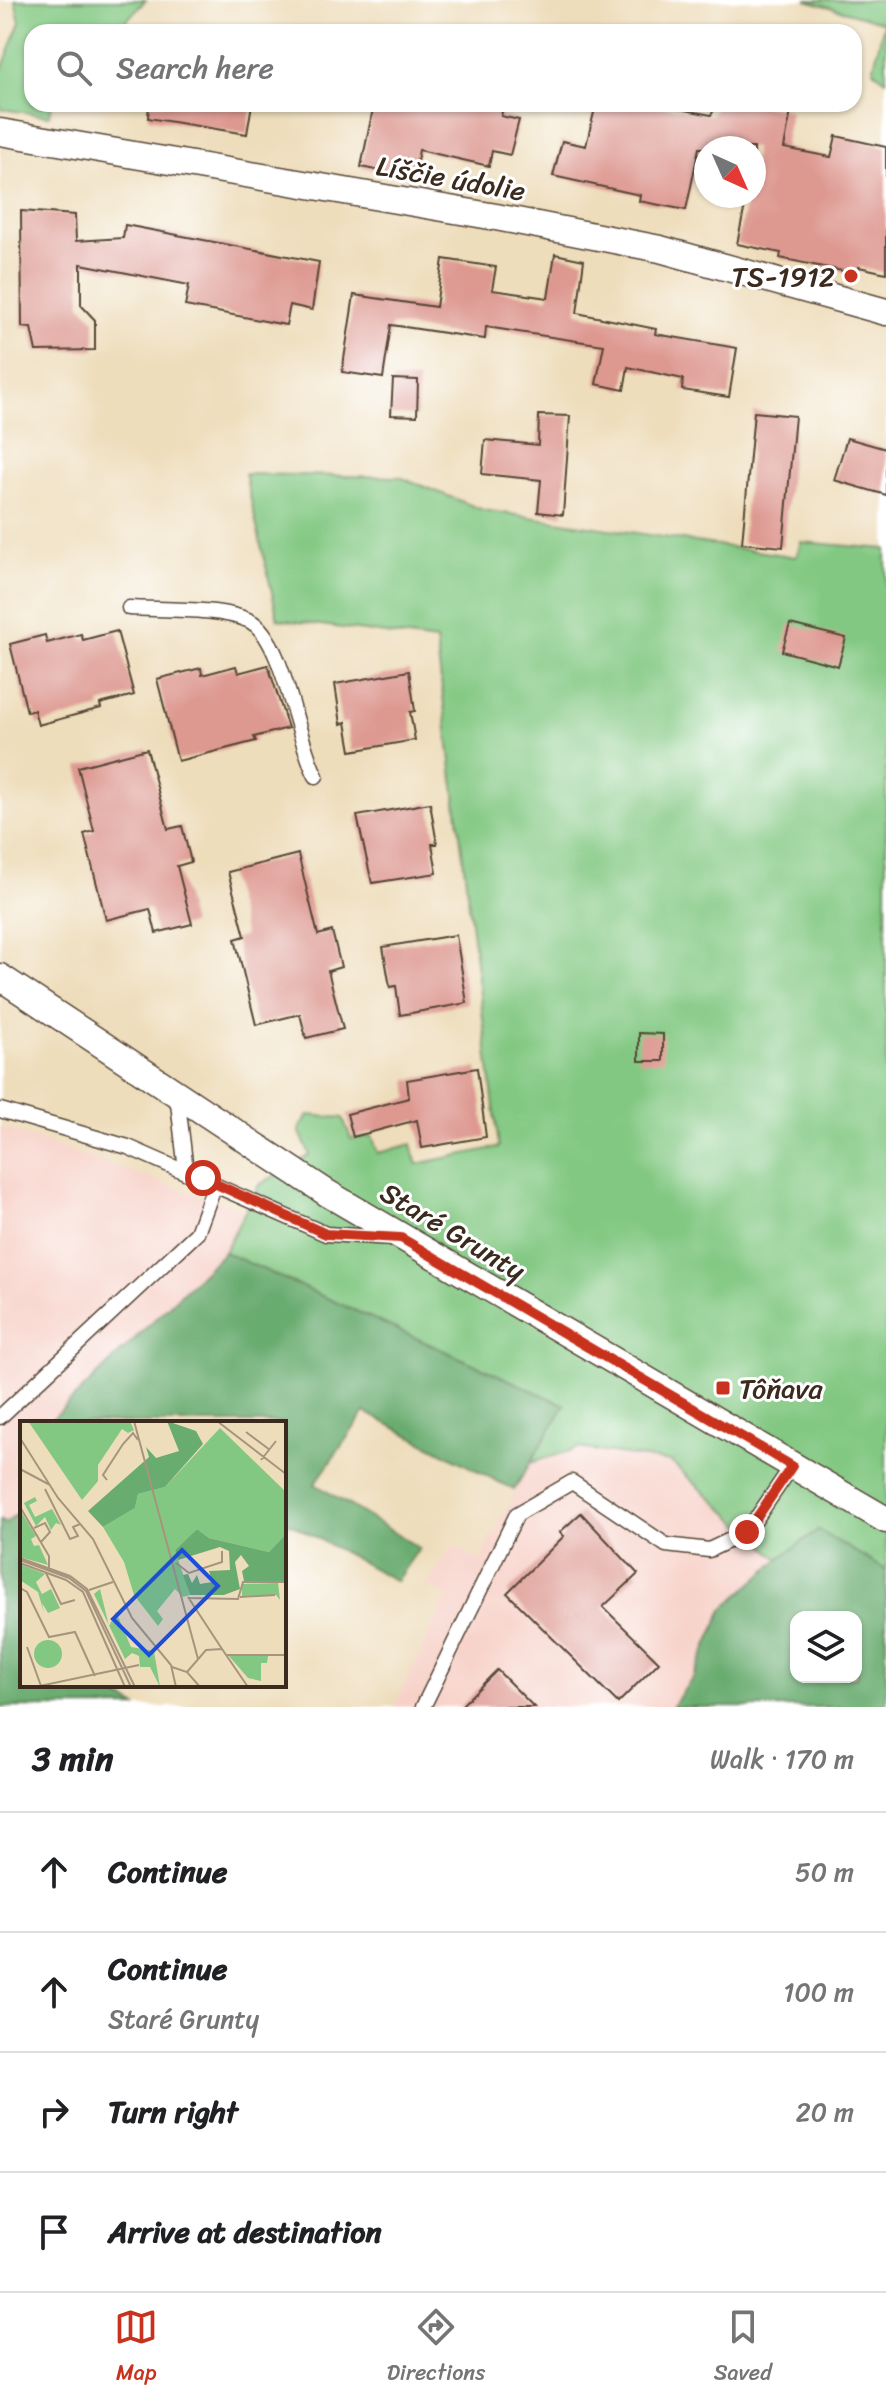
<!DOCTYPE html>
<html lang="en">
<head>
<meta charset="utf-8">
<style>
	body { margin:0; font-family:Sriracha,sans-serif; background:#f2f2f2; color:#202124 }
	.controls { position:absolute; right:24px; bottom:24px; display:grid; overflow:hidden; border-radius:16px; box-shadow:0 2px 6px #0004 }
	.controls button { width:72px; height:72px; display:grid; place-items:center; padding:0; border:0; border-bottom:2px solid #e0e0e0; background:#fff; color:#202124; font:40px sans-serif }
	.compass { position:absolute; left:694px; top:136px; width:72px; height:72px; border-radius:50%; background:#fff; box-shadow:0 2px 6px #0004; rotate:135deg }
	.stop { position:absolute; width:24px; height:24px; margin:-18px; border:6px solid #c8321e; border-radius:50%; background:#fff }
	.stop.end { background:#c8321e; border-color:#fff; box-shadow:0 2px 8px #0008 }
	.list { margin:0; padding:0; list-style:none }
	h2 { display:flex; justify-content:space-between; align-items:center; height:104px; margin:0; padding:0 32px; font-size:34px }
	h2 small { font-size:26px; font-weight:400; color:#757577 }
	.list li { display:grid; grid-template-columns:52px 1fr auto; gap:24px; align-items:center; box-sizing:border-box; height:120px; padding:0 32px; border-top:2px solid #e0e0e0 }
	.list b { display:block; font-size:30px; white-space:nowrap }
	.list p { margin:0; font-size:26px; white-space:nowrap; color:#757577 }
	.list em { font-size:26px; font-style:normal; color:#757577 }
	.icon { flex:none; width:44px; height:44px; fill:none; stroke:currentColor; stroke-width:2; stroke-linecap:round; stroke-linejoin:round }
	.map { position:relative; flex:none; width:886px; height:1707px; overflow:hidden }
	.search { position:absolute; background:#fff; box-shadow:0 2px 6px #0004; left:24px; right:24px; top:24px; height:88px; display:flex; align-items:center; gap:20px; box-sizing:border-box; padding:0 28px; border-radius:24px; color:#757577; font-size:30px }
	.sheet { height:584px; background:#fff }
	nav { display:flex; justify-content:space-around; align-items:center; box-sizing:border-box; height:112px; border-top:2px solid #e0e0e0; background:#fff; font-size:22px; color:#757577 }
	nav a { display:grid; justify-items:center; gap:4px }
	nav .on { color:#c8321e }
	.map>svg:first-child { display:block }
</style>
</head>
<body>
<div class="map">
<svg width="886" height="1707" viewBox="0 0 886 1707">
	<rect width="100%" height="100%" fill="#fff"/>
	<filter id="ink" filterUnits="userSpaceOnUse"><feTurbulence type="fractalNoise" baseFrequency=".0125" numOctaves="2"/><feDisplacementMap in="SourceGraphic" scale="16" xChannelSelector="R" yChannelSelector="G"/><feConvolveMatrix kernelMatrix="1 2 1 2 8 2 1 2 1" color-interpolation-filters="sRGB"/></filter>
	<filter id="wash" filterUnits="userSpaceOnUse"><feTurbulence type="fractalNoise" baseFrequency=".006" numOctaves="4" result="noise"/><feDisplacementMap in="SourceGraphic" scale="32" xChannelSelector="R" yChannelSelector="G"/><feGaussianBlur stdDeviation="1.8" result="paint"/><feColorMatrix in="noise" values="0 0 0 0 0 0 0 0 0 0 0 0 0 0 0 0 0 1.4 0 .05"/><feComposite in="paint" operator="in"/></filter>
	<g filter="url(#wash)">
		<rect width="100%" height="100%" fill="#edb"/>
		<!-- built -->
		<g fill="#f7d1c8">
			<polygon points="0,1127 243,1210 224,1252 48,1423 22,1423 22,1448 9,1461 22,1479 22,1509 5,1524 0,1520"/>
			<polygon points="579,1448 671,1462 779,1559 723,1609 694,1676 672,1707 394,1707 447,1597 427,1585 453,1544 479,1561 530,1463"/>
		</g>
		<!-- green -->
		<g fill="#82c882" stroke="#5e7950" stroke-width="2">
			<polygon points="15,0 146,0 115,32 32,32 32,104 52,104 49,116 0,109 0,75 20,22"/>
			<polygon points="806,0 886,0 886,80 873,70 884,23"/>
			<polygon points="245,474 400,477 483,510 796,557 801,542 886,549 886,1570 818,1530 779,1559 671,1462 579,1448 530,1463 565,1405 224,1252 259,1185 310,1155 299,1130 308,1115 343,1118 351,1139 372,1136 378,1153 412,1144 417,1164 499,1147 436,641 278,619"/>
		</g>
		<!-- forest -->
		<g fill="#69ac70" stroke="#526b47" stroke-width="2" fill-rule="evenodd">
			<polygon points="224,1252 565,1405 514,1490 365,1412 315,1484 419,1548 396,1581 284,1520 284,1423 48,1423"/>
			<polygon points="22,1509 22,1685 116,1685 110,1693 138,1707 0,1707 0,1520 5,1524"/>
			<path d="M818 1530 886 1570V1707H672L694 1676 723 1609 779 1559ZM796 1617H856V1677H796Z"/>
		</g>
		<g id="blocks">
			<!-- building -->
			<g fill="#dd9890">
				<polygon points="149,104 252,104 247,134 148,118"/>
				<polygon points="374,104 504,104 501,116 519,120 510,155 492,151 489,166 419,150 414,178 361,167"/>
				<polygon points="596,104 654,104 711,115 718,104 756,104 791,111 784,148 831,157 836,136 886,147 886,273 859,267 857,274 780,258 781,253 737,244 747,196 754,196 754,148 699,148 686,210 639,201 640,195 553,176 562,141 586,146"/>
				<polygon points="21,211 75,215 76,241 123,238 125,225 319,262 312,310 290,305 286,325 185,306 189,285 81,264 81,305 95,320 95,350 36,351 31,328 22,327"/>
				<polygon points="555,254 584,260 577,313 656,329 655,334 737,348 729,397 682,390 683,379 628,367 624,390 596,384 604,345 486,327 485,339 391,325 383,378 342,372 354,295 436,307 443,259 496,267 492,290 548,298"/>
				<polygon points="393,379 418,380 417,416 391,415"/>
				<polygon points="754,412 795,416 783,547 742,543"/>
				<polygon points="539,415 570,416 563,515 538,512 541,480 482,474 485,440 538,445"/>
				<polygon points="847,438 886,449 886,495 834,480"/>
				<polygon points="790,624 846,638 838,666 782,651"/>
				<polygon points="117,631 134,695 100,704 101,708 38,725 34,710 27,712 10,644 45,635 47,643 81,634 83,640"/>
				<polygon points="268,665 288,728 254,737 256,741 178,761 157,679 201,668 202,675 236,666 238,673"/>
				<polygon points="409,671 415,711 410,712 415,740 351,751 346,722 341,724 335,684"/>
				<polygon points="147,749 168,829 182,826 191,862 177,866 192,924 156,933 150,909 106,920 84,834 94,831 78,767"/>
				<polygon points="430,803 437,844 432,844 437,873 372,883 357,816"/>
				<polygon points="298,854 318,935 332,931 341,967 328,971 343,1029 306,1038 300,1014 256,1025 235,939 245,936 228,872"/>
				<polygon points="456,935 467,1003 400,1015 396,986 390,987 383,947"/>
				<polygon points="639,1033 663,1034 663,1061 639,1061"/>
				<polygon points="477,1068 486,1137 422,1148 417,1120 353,1137 347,1114 409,1098 407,1080"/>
				<polygon points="581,1513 638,1574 603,1607 659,1662 618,1703 507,1593 564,1536 560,1532"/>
				<polygon points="497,1670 534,1707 460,1707"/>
			</g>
		</g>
	</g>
	<g filter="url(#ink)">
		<use href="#blocks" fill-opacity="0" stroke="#564536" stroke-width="2"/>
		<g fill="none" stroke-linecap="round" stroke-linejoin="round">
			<!-- service casing -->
			<g stroke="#564536" stroke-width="17">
				<g id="service">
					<path d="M129 608C162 610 221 607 250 621 284 638 296 739 316 776"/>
					<polyline points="177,1094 186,1171"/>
					<polyline points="0,1110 128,1147 326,1234 392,1238"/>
					<polyline points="0,1417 197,1233 215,1184"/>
					<polyline points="423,1707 517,1514 572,1482 666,1545 709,1550 747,1532 792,1466"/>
				</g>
			</g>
			<!-- minor casing -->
			<g stroke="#564536" stroke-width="29">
				<g id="minor">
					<polyline points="0,132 496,217 660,249 886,312"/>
					<polyline points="0,977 327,1193 886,1520"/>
				</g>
			</g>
			<!-- service -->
			<use href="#service" stroke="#fff" stroke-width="14"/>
			<!-- minor -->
			<use href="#minor" stroke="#fff" stroke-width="26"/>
		</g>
	</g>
	<g fill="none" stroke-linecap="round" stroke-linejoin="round" filter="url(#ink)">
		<!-- route -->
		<polyline stroke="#c8321e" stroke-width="10" points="203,1178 326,1234 401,1238 792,1466 747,1532"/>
	</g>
	<!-- markers -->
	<g fill="#c8321e" stroke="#fff" stroke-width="3">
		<circle cx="851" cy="276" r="8"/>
		<rect x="715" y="1380" width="16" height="16" rx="4"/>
	</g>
	<g text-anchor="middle" stroke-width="6" stroke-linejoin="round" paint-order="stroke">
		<!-- street labels -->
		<g font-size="28" fill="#3b2a1e" stroke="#fff">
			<text transform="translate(451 178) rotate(10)" y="10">Líščie údolie</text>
			<text transform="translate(453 1231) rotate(31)" y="10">Staré Grunty</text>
		</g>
		<!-- poi labels -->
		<g font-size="28" fill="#3b2a1e" stroke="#fff" text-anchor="end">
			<text x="835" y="286">TS-1912</text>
			<text x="739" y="1398" text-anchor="start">Tôňava</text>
		</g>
	</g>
	<!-- overview -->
	<g transform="translate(20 1421)">
		<rect width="266" height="266" fill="#edb"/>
		<path d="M8 0H110L114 9 108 12 102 8 78 44V60L62 79ZM200 7 266 71V113L249 131 189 117 177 108 155 129 170 174 163 176 155 168 137 190 143 198 138 205 114 174 104 141 83 106 115 87 118 73 145 66ZM15 76 17 80 9 84 15 96 32 88 41 104 36 102 31 109 25 96 16 105 4 82ZM0 89 16 115 11 118 14 125 19 124 28 144 0 136ZM0 143 25 153 16 161 22 173 31 168 40 187 28 192 22 182 24 192 18 171 0 159ZM258 162 260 179 256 174 222 175V163ZM80 168 89 205 96 191 111 226 134 230 140 266 130 246H120L119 235 112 232 105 238 74 173ZM14 233a14 14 0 1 1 28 0a14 14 0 1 1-28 0ZM209 235H248L247 242H241V260L228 257Z" fill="#82c882"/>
		<path d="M147 0 176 10 183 23 145 66 118 73 115 87 83 106 68 90 129 36 126 26 136 37 159 30ZM177 108 189 117 249 131 266 113 265 160H224L222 150 229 145 221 134 215 141 220 168 204 174H170L163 154 168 153 172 162 177 154 180 163 192 161 189 150 210 149 209 130 200 126 158 139 155 129Z" fill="#69ac70"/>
		<path fill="none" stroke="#a6957c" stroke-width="2" d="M114 0 178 238M197 0 266 53M0 17 38 77 73 118 112 197 151 244 156 266M242 23 226 11 250 29M241 39 256 20M0 48 30 64M87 59 83 54 103 23 113 12 118 19M25 68 50 118 58 115 53 106 60 103M0 86 29 135V147M14 107 25 102 30 111 21 121M0 137 50 155 67 168 115 266M0 139 49 157 66 170 111 266M0 142 46 159 63 171 105 266M156 142 169 152 202 141V130M26 152 41 183 55 179M0 167 7 171 29 216 55 211 75 255M69 169 93 161M168 176 202 228M220 176 255 174M168 177 218 178 223 161H266M7 226 21 265M207 234H266M152 246 167 251 180 266M167 251 186 229 202 228 228 266M15 266 119 244"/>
		<path fill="#1d4ed8" fill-opacity="0.15" stroke="#1d4ed8" stroke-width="4" d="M162 129 198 165 129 234 93 198Z"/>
		<rect width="266" height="266" fill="none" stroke="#3b2a1e" stroke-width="4"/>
	</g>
</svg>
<div class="controls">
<button><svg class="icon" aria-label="layers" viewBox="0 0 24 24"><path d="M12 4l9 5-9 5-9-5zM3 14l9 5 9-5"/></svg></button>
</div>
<svg class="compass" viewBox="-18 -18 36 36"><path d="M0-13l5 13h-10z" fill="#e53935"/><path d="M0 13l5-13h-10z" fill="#757577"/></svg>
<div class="stop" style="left:203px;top:1178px"></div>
<div class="stop end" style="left:747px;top:1532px"></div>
<div class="search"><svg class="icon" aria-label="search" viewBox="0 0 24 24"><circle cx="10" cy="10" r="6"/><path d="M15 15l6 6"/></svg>Search here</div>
</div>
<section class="sheet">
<h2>3 min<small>Walk · 170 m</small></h2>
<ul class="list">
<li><svg class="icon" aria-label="ahead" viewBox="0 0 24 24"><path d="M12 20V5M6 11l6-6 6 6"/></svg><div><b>Continue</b></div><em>50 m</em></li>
<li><svg class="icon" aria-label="ahead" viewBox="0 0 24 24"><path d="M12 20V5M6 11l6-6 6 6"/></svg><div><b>Continue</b><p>Staré Grunty</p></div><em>100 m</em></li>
<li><svg class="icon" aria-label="right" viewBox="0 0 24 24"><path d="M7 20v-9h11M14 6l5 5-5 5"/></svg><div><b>Turn right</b></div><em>20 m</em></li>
<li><svg class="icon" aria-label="arrive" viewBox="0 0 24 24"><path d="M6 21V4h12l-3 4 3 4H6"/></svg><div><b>Arrive at destination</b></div></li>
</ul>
</section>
<nav>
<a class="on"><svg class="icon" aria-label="map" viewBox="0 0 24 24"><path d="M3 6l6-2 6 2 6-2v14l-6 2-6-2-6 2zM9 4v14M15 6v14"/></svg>Map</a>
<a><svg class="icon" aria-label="directions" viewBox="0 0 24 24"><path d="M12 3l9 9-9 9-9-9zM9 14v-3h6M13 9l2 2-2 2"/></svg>Directions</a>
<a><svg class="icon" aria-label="saved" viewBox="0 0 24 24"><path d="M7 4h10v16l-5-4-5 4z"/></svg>Saved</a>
</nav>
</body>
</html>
